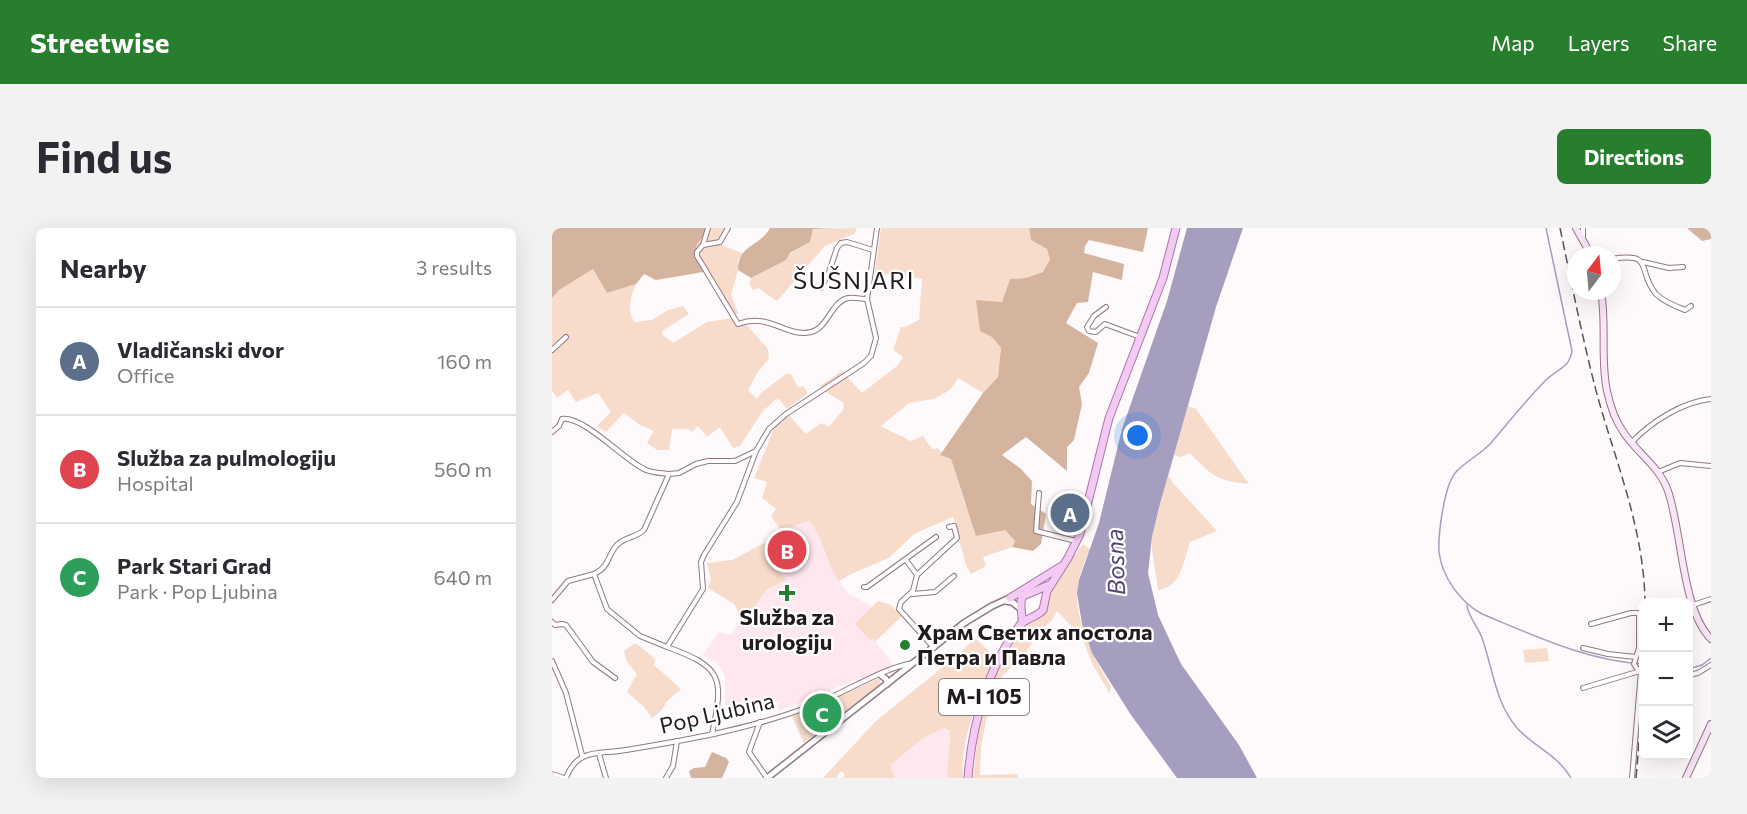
<!DOCTYPE html>
<html lang="en">
<head>
<meta charset="utf-8">
<style>
	body { margin:0; font-family:Commissioner,sans-serif; background:#f2f2f3; color:#2b2b33 }
	.controls { position:absolute; right:18px; bottom:18px; display:grid; overflow:hidden; border-radius:9px; box-shadow:0 6px 24px #0002 }
	.controls button { width:54px; height:54px; display:grid; place-items:center; padding:0; border:0; border-bottom:2px solid #e1e1e2; background:#fff; color:#2b2b33; font:30px sans-serif }
	.compass { position:absolute; left:1015px; top:18px; width:54px; height:54px; border-radius:50%; background:#fff; box-shadow:0 6px 24px #0002; rotate:16deg }
	.you { position:absolute; left:586px; top:208px; width:21px; height:21px; margin:-15px; border:4px solid #fff; border-radius:50%; background:#1a73e8; box-shadow:0 0 0 9px #1a73e833 }
	.badge { display:grid; place-items:center; width:39px; height:39px; border-radius:50%; background:#277e2c; color:#fff; font-size:20px; font-weight:700 }
	.pin { position:absolute; translate:-50% -50%; border:3px solid #fff; box-shadow:0 2px 6px #0006 }
	.list { margin:0; padding:0; list-style:none }
	h2 { display:flex; justify-content:space-between; align-items:center; height:78px; margin:0; padding:0 24px; font-size:26px }
	h2 small { font-size:20px; font-weight:400; color:#7c7c81 }
	.list li { display:grid; grid-template-columns:39px 1fr auto; gap:18px; align-items:center; box-sizing:border-box; height:108px; padding:0 24px; border-top:2px solid #e1e1e2 }
	.list b { display:block; font-size:22px; white-space:nowrap }
	.list p { margin:0; font-size:20px; white-space:nowrap; color:#7c7c81 }
	.list em { font-size:20px; font-style:normal; color:#7c7c81 }
	.icon { flex:none; width:33px; height:33px; fill:none; stroke:currentColor; stroke-width:2; stroke-linecap:round; stroke-linejoin:round }
	.map { position:relative; flex:none; width:1159px; height:550px; overflow:hidden; border-radius:9px }
	header { display:flex; align-items:center; gap:36px; box-sizing:border-box; height:84px; padding:0 30px; background:#277e2c; color:#fff }
	header strong { font-size:28px }
	nav { display:flex; gap:33px; margin-inline-start:auto; font-size:21px }
	.intro { display:flex; align-items:center; justify-content:space-between; box-sizing:border-box; height:144px; padding:0 36px }
	h1 { margin:0; font-size:42px }
	.button { padding:15px 27px; border-radius:9px; background:#277e2c; color:#fff; font-size:21px; font-weight:700 }
	main { display:flex; gap:36px; padding:0 36px }
	aside { flex:1; background:#fff; border-radius:9px; box-shadow:0 6px 24px #0002 }
	.map>svg:first-child { display:block }
</style>
</head>
<body>
<header>
<strong>Streetwise</strong>
<nav><a>Map</a><a>Layers</a><a>Share</a></nav>
</header>
<div class="intro"><h1>Find us</h1><a class="button">Directions</a></div>
<main>
<aside>
<h2>Nearby<small>3 results</small></h2>
<ul class="list">
<li><span class="badge" style="background:#5c6f8a">A</span><div><b>Vladičanski dvor</b><p>Office</p></div><em>160 m</em></li>
<li><span class="badge" style="background:#e0444e">B</span><div><b>Služba za pulmologiju</b><p>Hospital</p></div><em>560 m</em></li>
<li><span class="badge" style="background:#2e9e5b">C</span><div><b>Park Stari Grad</b><p>Park · Pop Ljubina</p></div><em>640 m</em></li>
</ul>
</aside>
<div class="map">
<svg width="1159" height="550" viewBox="0 0 1159 550">
	<rect width="100%" height="100%" fill="#fef9fa"/>
	<!-- built -->
	<g fill="#fee7ee">
		<polygon points="258,293 265,302 273,326 287,353 297,366 321,379 303,397 321,410 341,437 227,483 226,474 193,486 180,483 173,479 173,448 169,440 162,433 150,428 167,404 179,407 189,389 195,391 214,362 234,352 212,315 246,296"/>
		<polygon points="392,500 397,504 398,509 395,550 343,550 337,537 371,510"/>
	</g>
	<!-- green -->
	<g fill="#f7dccb">
		<path d="M153 0H173L168 10 169 17 192 26 186 31V42L179 67 187 87C169 81 165 56 155 41 151 35 143 30 143 22 144 16 147 13 151 10Z"/>
		<path d="M305 0 302 6 273 18 225 73 206 60 201 62 197 55 199 50C220 40 238 25 258 14L261 1Z"/>
		<path d="M329 0H477L479 12 495 21 498 30 491 44 474 50 458 51 450 74 424 72 440 109 449 120 446 149 431 165 406 150 398 162 382 171 357 175 329 198C339 205 348 206 358 213L371 208 380 221 386 220 390 224 388 227 399 231 413 276 453 302 463 313 460 319 431 329 434 338 419 346 414 337 401 289 362 306 337 330 299 346 287 353C274 335 271 310 258 293L246 296 231 305 219 288 224 281 210 270 215 254 202 250 222 200 237 187 254 206 269 195 277 199 291 182 292 175 274 164 268 158 290 143 310 165 345 138 351 129 341 122 349 99H353L367 92 370 51 334 46 322 50Z"/>
		<path d="M41 41 55 65 84 56C78 69 75 80 82 94L100 92 116 82 131 78 137 86 110 103 111 107 121 115 155 94 181 90 193 95 216 121 217 131 207 142 196 162 205 171 209 165 234 146H239L246 160 251 158 256 165 235 181 228 172 224 171 210 184 188 218 181 220 168 199 155 209 146 198 140 204 136 201H120L117 222H105L95 215 102 203 88 197 72 185 54 204 45 198 59 184 46 165 24 174 16 162 5 170 0 163V70L7 62Z"/>
		<path d="M636 178 644 181 697 256C665 253 659 247 638 225L629 229 622 227Z"/>
		<path d="M616 247 621 255 665 303 638 314C632 332 629 360 606 362L600 321V309Z"/>
		<polygon points="212,315 234,352 214,362 195,391 189,389 182,376 156,360 159,351 155,335 180,332"/>
		<path d="M531 316 538 321C534 331 529 341 527 352 519 388 541 429 559 458L558 466 541 437 530 410 505 383 500 392 486 405 473 426 450 448 434 493 429 519 428 547 465 546 466 550H421L427 499 441 452 454 427 474 397 493 387C495 378 495 370 498 362Z"/>
		<polygon points="326,373 339,377 350,388 323,414 321,411 318,412 303,396"/>
		<path d="M423 410 443 429C429 461 407 514 411 550H395L398 509 397 503 392 500 371 510 338 537 343 550H291L293 546 289 543 284 550H271L324 493 407 426Z"/>
		<polygon points="82,416 85,416 103,431 102,437 129,461 115,473 110,482 100,490 92,479 75,464 85,446 75,434 72,423"/>
		<polygon points="995,420 997,433 973,435 971,422"/>
		<polygon points="325,451 329,451 327,457 252,515 240,488 260,481"/>
	</g>
	<!-- forest -->
	<g fill="#d4b49f">
		<path d="M0 0H153L151 10C136 21 149 32 157 43L104 52 92 46 84 56 55 65 41 41 7 62 0 70Z"/>
		<path d="M218 0H283L261 1 258 14 238 25 234 32 199 50 186 42C186 16 207 20 218 0Z"/>
		<polygon points="477,0 596,0 591,24 537,12 533,18 532,25 572,36 570,52 541,44 536,74 525,75 514,95 546,115 537,145 527,159 530,176 522,212 515,219 515,243 474,209 450,227 469,241 480,253 479,276 494,286 489,316 481,323 460,319 463,313 453,302 424,308 399,231 388,227 431,165 446,149 449,120 440,109 428,103 424,72 450,74 458,51 474,50 491,44 498,31 495,21 479,12"/>
		<polygon points="1135,0 1159,0 1159,11 1150,13"/>
		<polygon points="160,524 174,530 177,534 170,550 139,550 137,543 142,540 153,539"/>
	</g>
	<!-- water -->
	<polygon fill="#a69ebe" points="635,0 691,0 664,79 608,276 600,309 596,345 606,387 629,436 687,517 705,550 625,550 579,487 540,425 530,396 525,365 527,352 547,295 570,201 615,73"/>
	<g fill="none" stroke-linecap="round" stroke-linejoin="round">
		<!-- stream -->
		<g stroke="#a69ebe" stroke-width="1.5">
			<path d="M994 0 1020 123C1017 141 1006 140 994 152 974 172 957 194 939 215 929 226 914 233 904 244 892 257 886 307 887 324 890 349 908 374 930 386 981 407 1035 433 1092 436"/>
			<path d="M915 377C916 389 926 398 930 410 941 441 943 474 965 500 982 519 1006 527 1019 550"/>
			<polyline points="1136,441 1150,437 1159,430"/>
		</g>
		<!-- minor casing -->
		<g stroke="#927881" stroke-width="6">
			<g id="minor">
				<path d="M176 0 168 14 151 17 145 24V28L186 96C218 84 234 110 259 104 276 100 279 74 296 70 302 69 309 71 315 71"/>
				<polyline points="1031,0 1031,11"/>
				<polyline points="151,17 156,0"/>
				<path d="M1060 31C1104 24 1084 43 1104 66 1112 74 1123 78 1133 82L1139 78"/>
				<polyline points="1091,34 1117,40 1131,39"/>
				<polyline points="269,60 277,44 285,20 289,15 295,14 321,22"/>
				<polyline points="554,79 542,88 535,99 537,103 544,104 553,96 588,109"/>
				<polyline points="0,122 14,109"/>
				<path d="M0 204 7 198 10 191C31 187 73 233 94 242 101 245 110 245 117 246"/>
				<path d="M1080 214C1099 194 1130 174 1159 171"/>
				<polyline points="1106,244 1128,235 1159,238"/>
				<polyline points="487,265 484,303 524,313"/>
				<polyline points="354,332 365,347 361,363 349,374 347,381 382,420"/>
				<path d="M42 346C59 338 55 326 66 316 74 309 85 309 92 302L117 246 127 245 144 236 156 233H183L204 223"/>
				<polyline points="365,347 405,310 402,298 397,299"/>
				<polyline points="312,359 315,359 384,309"/>
				<polyline points="360,366 383,364 402,348"/>
				<polyline points="0,372 16,353 42,346 55,381 88,408 115,419"/>
				<polyline points="1141,377 1159,371"/>
				<polyline points="0,394 3,397 10,396 14,397 41,434 63,450"/>
				<polyline points="1039,396 1079,385 1087,385 1087,420 1082,436 1086,442"/>
				<polyline points="1031,420 1056,426 1084,429"/>
				<polyline points="0,433 14,465 30,527"/>
				<polyline points="1136,447 1146,445 1159,437"/>
				<polyline points="1031,460 1088,443"/>
				<polyline points="208,494 197,524 215,550"/>
				<path d="M160 506C172 450 171 439 115 419L151 361 149 334 152 327 185 274 204 223 217 201 234 186 312 135 319 128 324 110 315 71 325 0"/>
				<polyline points="47,526 54,550"/>
				<polyline points="0,546 12,550"/>
				<path d="M14 550C26 519 47 527 74 522 135 512 198 501 256 479 290 467 327 441 361 435"/>
				<polyline points="114,550 121,538 125,513"/>
				<polyline points="1080,550 1089,443"/>
			</g>
		</g>
		<!-- tertiary casing -->
		<g stroke="#927881" stroke-width="8">
			<g id="tertiary">
				<polyline points="453,373 460,374 469,381"/>
				<polyline points="329,447 334,451 335,456"/>
				<polyline points="215,550 412,395 440,378 460,369"/>
			</g>
		</g>
		<!-- secondary casing -->
		<g stroke="#927881" stroke-width="8">
			<g id="secondary">
				<polyline points="1024,0 1039,27"/>
				<path d="M1049 63C1055 98 1048 130 1055 163 1058 177 1064 194 1072 205 1086 226 1108 239 1116 263 1130 303 1130 383 1159 411"/>
				<polyline points="1134,550 1159,496"/>
			</g>
		</g>
		<!-- primary casing -->
		<g stroke="#a676a4" stroke-width="9">
			<g id="primary">
				<polyline points="458,370 508,339"/>
				<path d="M470 395C471 385 466 376 471 368L497 357"/>
				<path d="M416 550C420 497 435 440 468 397 474 390 485 389 491 382L495 363 516 330 528 306 557 190 611 50 624 0"/>
			</g>
		</g>
		<!-- minor -->
		<use href="#minor" stroke="#fff" stroke-width="4"/>
		<!-- tertiary -->
		<use href="#tertiary" stroke="#fff" stroke-width="5"/>
		<!-- secondary -->
		<use href="#secondary" stroke="#fae5f9" stroke-width="6"/>
		<!-- primary -->
		<use href="#primary" stroke="#f4caf4" stroke-width="7"/>
		<!-- rail -->
		<g stroke="#5a5255" stroke-width="1.5" stroke-dasharray="9 4.5" stroke-linecap="butt">
			<path d="M1008 0C1020 57 1031 114 1046 170 1065 237 1092 303 1093 374"/>
			<polyline points="1084,550 1092,454"/>
		</g>
	</g>
	<!-- markers -->
	<g fill="#277e2c" stroke="#fff" stroke-width="2">
		<path d="M232 356h6v6h6v6h-6v6h-6v-6h-6v-6h6z"/>
		<circle cx="353" cy="417" r="6"/>
	</g>
	<g text-anchor="middle" stroke-width="4.5" stroke-linejoin="round" paint-order="stroke">
		<!-- shield labels -->
		<rect fill="#fff" stroke="#655f61" stroke-width="1.5" x="387" y="451" width="90" height="36" rx="4.5"/>
		<g font-size="21" font-weight="bold" fill="#231a1d">
			<text x="432" y="476">M-I 105</text>
		</g>
		<!-- poi labels -->
		<g font-size="22" font-weight="bold" fill="#231a1d" stroke="#fff">
			<text x="235" y="397">Služba za<tspan x="235" dy="25">urologiju</tspan></text>
			<text x="365" y="412" text-anchor="start">Храм Светих апостола<tspan x="365" dy="25">Петра и Павла</tspan></text>
		</g>
		<!-- street labels -->
		<g font-size="22" fill="#231a1d" stroke="#fff">
			<text transform="translate(165 485) rotate(-13)" y="8">Pop Ljubina</text>
		</g>
		<!-- neighbourhood labels -->
		<g font-size="24" letter-spacing="1.5" fill="#231a1d" stroke="#fff">
			<text x="302" y="61">ŠUŠNJARI</text>
		</g>
		<!-- water labels -->
		<g font-size="24" font-style="italic" fill="#554775" stroke="#fff">
			<text transform="translate(564 334) rotate(-92)" y="8">Bosna</text>
		</g>
	</g>
</svg>
<div class="controls">
<button>+</button>
<button>−</button>
<button><svg class="icon" aria-label="layers" viewBox="0 0 24 24"><path d="M12 4l9 5-9 5-9-5zM3 14l9 5 9-5"/></svg></button>
</div>
<svg class="compass" viewBox="-18 -18 36 36"><path d="M0-13l5 13h-10z" fill="#e53935"/><path d="M0 13l5-13h-10z" fill="#7c7c81"/></svg>
<div class="you"></div>
<div class="pin badge" style="left:518px;top:285px;background:#5c6f8a">A</div>
<div class="pin badge" style="left:235px;top:322px;background:#e0444e">B</div>
<div class="pin badge" style="left:270px;top:485px;background:#2e9e5b">C</div>
</div>
</main>
</body>
</html>
